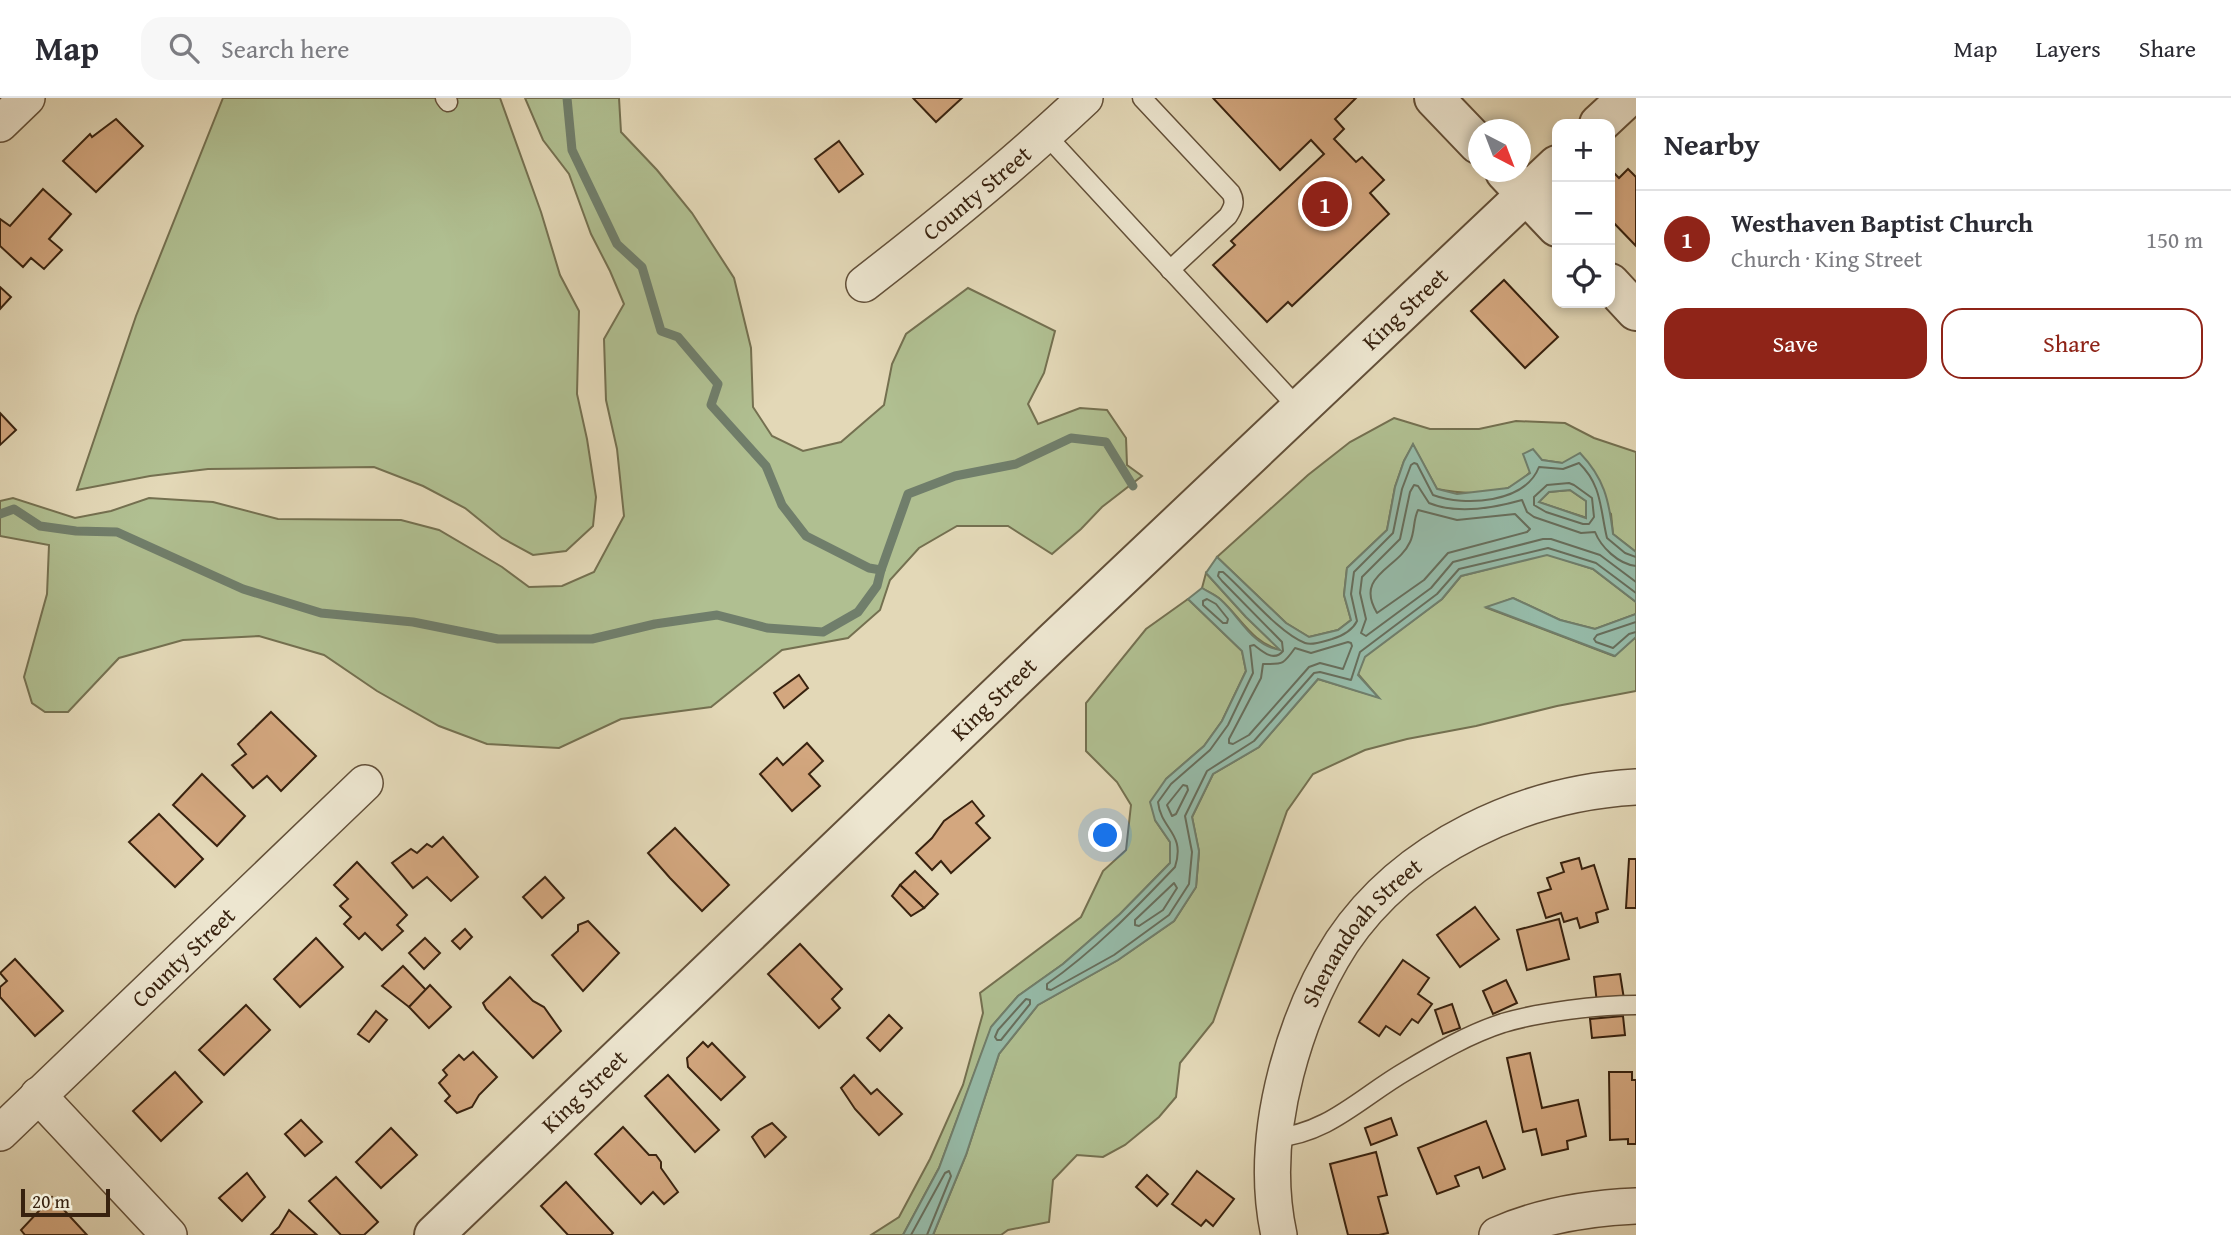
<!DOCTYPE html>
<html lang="en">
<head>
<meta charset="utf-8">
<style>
	body { margin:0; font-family:"Gentium Book Plus",serif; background:#f7f7f7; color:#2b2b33 }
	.controls { position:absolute; right:21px; top:21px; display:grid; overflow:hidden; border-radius:14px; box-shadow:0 4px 10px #0003 }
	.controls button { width:63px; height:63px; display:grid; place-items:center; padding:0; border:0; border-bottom:2px solid #e1e1e2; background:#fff; color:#2b2b33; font:35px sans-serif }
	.compass { position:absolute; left:1468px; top:21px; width:63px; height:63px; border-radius:50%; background:#fff; box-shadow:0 4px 10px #0003; rotate:138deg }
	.scale { position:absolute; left:21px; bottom:18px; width:89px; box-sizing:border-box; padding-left:7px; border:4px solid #38220f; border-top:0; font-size:19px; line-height:24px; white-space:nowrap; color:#38220f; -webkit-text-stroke:5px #ede6d0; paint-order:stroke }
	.you { position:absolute; left:1106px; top:738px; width:24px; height:24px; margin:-18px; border:5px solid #fff; border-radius:50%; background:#1a73e8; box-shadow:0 0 0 10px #1a73e833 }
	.badge { display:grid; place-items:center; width:46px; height:46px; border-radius:50%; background:#8f2418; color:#fff; font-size:23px; font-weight:700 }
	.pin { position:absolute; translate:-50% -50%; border:4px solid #fff; box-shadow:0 2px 7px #0006 }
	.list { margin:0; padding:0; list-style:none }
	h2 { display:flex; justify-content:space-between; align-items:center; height:91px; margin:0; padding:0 28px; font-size:30px }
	h2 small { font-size:23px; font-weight:400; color:#7c7c81 }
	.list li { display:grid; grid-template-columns:46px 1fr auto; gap:21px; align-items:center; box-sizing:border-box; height:98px; padding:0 28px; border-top:2px solid #e1e1e2 }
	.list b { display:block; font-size:26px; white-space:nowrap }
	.list p { margin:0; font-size:23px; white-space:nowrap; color:#7c7c81 }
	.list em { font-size:23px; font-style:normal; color:#7c7c81 }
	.actions { display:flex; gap:14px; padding:21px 28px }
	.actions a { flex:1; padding:16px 0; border:2px solid #8f2418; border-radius:21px; text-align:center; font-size:24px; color:#8f2418 }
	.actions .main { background:#8f2418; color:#fff }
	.icon { flex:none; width:38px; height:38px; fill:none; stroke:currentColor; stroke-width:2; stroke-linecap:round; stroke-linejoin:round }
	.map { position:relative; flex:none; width:1636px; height:1137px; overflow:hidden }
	header { display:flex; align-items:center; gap:42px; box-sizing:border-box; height:98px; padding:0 35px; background:#fff; border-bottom:2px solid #e1e1e2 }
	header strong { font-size:33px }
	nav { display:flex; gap:38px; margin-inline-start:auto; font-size:24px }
	.search { width:490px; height:63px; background:#f7f7f7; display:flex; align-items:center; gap:18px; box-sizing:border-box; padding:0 24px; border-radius:21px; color:#7c7c81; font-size:26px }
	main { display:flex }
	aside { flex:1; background:#fff }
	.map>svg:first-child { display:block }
</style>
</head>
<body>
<header>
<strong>Map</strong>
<div class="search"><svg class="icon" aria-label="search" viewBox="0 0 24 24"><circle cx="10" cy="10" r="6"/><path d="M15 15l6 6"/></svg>Search here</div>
<nav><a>Map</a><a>Layers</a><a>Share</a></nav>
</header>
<main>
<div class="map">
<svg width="1636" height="1137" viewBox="0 0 1636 1137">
	<rect width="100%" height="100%" fill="#e3d8b7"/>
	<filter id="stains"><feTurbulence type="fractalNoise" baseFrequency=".00286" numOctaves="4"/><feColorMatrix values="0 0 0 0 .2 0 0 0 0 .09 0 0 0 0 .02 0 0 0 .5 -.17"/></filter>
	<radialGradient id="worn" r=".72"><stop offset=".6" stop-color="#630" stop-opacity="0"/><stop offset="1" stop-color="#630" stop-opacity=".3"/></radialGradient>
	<!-- green -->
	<g fill="#b0bf91" stroke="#747050" stroke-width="2">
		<polygon points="223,0 500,0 541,114 560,177 579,213 577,296 587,341 596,399 593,428 566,453 533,457 502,440 465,410 423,388 374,369 208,371 150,378 77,392 136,218"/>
		<polygon points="525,0 619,0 621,34 657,72 692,115 734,180 751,250 753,309 772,338 803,353 841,344 884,307 892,266 906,236 968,190 1055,233 1044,275 1028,306 1038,326 1080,310 1107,312 1126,340 1127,367 1142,378 1102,409 1081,431 1052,456 1008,428 957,428 919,450 890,482 880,512 848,540 782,552 711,609 621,621 559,650 487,646 439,628 377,593 324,557 259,538 183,542 119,560 68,614 45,614 32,605 24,579 47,496 49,447 0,438 0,403 13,400 75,420 111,413 149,400 213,404 278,421 401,422 439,432 502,469 529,489 562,488 594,474 624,418 617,351 606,302 604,241 624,206 610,173 591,136 569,76 543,42"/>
		<path d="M1394 320 1430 331H1479L1516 323 1565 325 1594 340 1636 354V454L1613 436 1611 416 1562 365 1542 362C1533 372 1521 385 1508 390 1490 398 1456 395 1437 391L1413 347 1404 363 1395 389 1387 432 1347 470 1344 497 1351 522 1338 532 1309 539 1286 525 1217 459 1308 377 1350 344Z"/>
		<polygon points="1570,392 1586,403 1587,420 1538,404 1549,394"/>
		<polygon points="1547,456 1593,471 1636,504 1636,516 1595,531 1560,522 1513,500 1487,510 1614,558 1636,539 1636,593 1557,608 1476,628 1407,641 1365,652 1313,676 1287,713 1213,924 1180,965 1176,999 1159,1019 1125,1047 1103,1059 1077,1057 1053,1082 1049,1124 1008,1132 1001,1137 933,1137 966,1057 999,956 1038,907 1118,862 1174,823 1196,789 1199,754 1192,719 1213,676 1259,649 1318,581 1378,599 1358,576 1364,559 1442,501 1461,478"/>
		<path d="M1206 475 1246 519 1281 552C1253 546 1241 520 1221 502 1216 497 1208 494 1202 490Z"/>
		<polygon points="1188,501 1242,553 1246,573 1222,623 1204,648 1166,681 1155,722 1170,744 1170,765 1120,816 1063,866 1018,898 992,928 939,1070 903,1137 871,1137 899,1119 930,1061 963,987 983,915 980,895 1081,819 1103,773 1126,752 1131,707 1117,684 1086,653 1086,605 1146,531"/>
	</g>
	<!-- water -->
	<g fill="#96bba9" stroke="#707e6b" stroke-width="2" fill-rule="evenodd">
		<path d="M1413 346 1437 391 1457 396 1508 390 1530 375 1523 356 1533 351 1542 362 1562 365 1580 355C1604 380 1609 402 1613 436L1636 454V504L1593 471 1547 457 1461 478 1442 501 1365 559 1358 577 1379 600 1318 581 1259 649 1213 676 1192 719 1199 753 1196 789 1174 823 1118 862 1038 907 999 956 966 1057 933 1137H903L939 1070 991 929 1018 898 1063 866 1120 816 1170 765V744L1155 722 1150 704 1166 681 1204 648 1222 623 1246 573 1242 553 1188 501 1202 490C1208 494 1216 497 1221 502 1240 519 1252 548 1280 552L1246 519 1206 475 1217 459 1286 525 1309 539 1338 532 1351 522 1344 497 1347 470 1387 432 1395 389 1404 363ZM1570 392 1586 403V420L1539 404 1549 394Z"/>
		<polygon points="1513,500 1560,522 1595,531 1636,516 1636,539 1615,558 1486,509"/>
	</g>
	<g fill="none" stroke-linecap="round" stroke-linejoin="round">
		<!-- shore -->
		<g stroke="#676e5c" stroke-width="2">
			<polygon points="1569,385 1574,387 1592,400 1594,419 1589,426 1583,426 1546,414 1534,407 1534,399 1547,387"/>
			<path d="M1418 412 1457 422 1515 416 1530 431 1527 434 1448 455 1424 482 1377 515C1354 477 1398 471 1410 444 1415 434 1413 422 1418 412Z"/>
			<path d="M1636 459 1625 455 1607 440C1600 411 1602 387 1579 365L1563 371 1539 369C1525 405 1465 409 1433 397L1417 366 1414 365 1411 367 1402 391 1393 435 1354 474 1351 496 1357 523C1352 533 1342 538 1332 541 1324 543 1313 548 1305 545 1279 535 1246 494 1223 474H1219L1218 478 1222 483 1282 544 1283 553C1274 564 1263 554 1254 547L1250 548 1253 575 1228 627 1210 652 1171 686 1158 704C1161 732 1186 735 1175 769 1135 811 1094 853 1047 886V891L1051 892 1114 857 1169 817 1189 786 1192 754 1185 718 1207 673 1254 643 1314 575 1320 574 1351 582 1360 554 1437 496 1459 471 1548 450 1596 465 1636 495"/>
			<path d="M1636 468C1618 466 1601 449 1595 434L1581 435 1534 419 1527 414 1522 402C1494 410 1458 417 1429 405L1418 388 1414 387 1410 394 1400 441 1362 479 1360 495 1366 521 1361 535 1366 538 1431 490 1453 464 1543 441H1551L1600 457 1636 484"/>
			<polygon points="1207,501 1216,506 1228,521 1227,525 1223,525 1203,507 1203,503"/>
			<polyline points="1636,524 1597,537 1594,541 1596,544 1613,550 1629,536 1636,534"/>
			<path d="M1348 544 1351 545 1352 548 1343 571 1320 565 1309 569 1249 637 1233 646 1229 645V641L1261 580 1263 566C1283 566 1283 567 1295 550L1311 555Z"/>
			<polygon points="1183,687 1187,688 1188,692 1176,716 1172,718 1167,707"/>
			<polygon points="1174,785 1177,790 1163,812 1139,828 1135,827 1135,822"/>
			<polygon points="1026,901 1030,902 1030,906 1001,942 997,942 995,939 998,932"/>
			<polyline points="911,1137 945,1075 949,1073 951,1078 927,1137"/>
		</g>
		<!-- stream -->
		<g stroke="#707e6b" stroke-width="9">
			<polyline points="567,0 572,52 617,146 642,169 661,233 678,239 718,286 711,307 766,368 782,407 806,438 869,470 881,472"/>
			<polyline points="0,416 14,411 40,428 76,433 117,434 243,491 321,515 413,524 498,541 592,541 655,526 717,517 767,530 823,534 858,514 877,488 881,472 908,396 955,378 1016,366 1071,340 1106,344 1133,388"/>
		</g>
	</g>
	<!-- building -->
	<g fill="#d3a77f" stroke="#38220f" stroke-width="2">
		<polygon points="913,0 962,0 936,24"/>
		<polygon points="1213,0 1356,0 1335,21 1344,31 1334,41 1356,64 1362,59 1384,82 1370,95 1389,116 1292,208 1288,204 1267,224 1213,167 1235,147 1231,143 1324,56 1311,42 1280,72"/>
		<polygon points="116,21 143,48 96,94 63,63 90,36 92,39"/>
		<polygon points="839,43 863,76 839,94 815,61"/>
		<polygon points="1628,71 1636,79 1636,148 1610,121 1610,77 1613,74 1619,80"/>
		<polygon points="43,91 71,116 49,141 62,152 44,171 31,160 23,169 0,148 0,121 10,128"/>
		<polygon points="1504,182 1558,239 1525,270 1471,213"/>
		<polygon points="0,189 11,199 0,211"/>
		<polygon points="0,315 16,332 0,347"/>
		<polygon points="799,577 808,590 784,610 774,595"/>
		<polygon points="271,614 316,658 281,693 267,678 253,690 232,667 246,656 238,646"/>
		<polygon points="807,645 823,663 809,676 820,688 792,713 760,676 777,660 783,667"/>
		<polygon points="202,676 245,718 217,748 173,707"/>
		<polygon points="972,703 984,718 976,725 990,740 951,775 941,763 932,772 916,755 932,740 944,723"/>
		<polygon points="159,716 203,761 175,789 129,744"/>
		<polygon points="675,730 729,787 702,813 670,780 648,755"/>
		<polygon points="443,739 478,779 451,803 427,779 413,790 392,765 411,751 417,755 427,746 432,749"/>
		<polygon points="1579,760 1582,771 1594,767 1608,811 1596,815 1598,824 1580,830 1577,820 1564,824 1561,815 1546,820 1538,795 1551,791 1547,780 1564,774 1561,765"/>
		<polygon points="1629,761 1636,761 1636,810 1626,810"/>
		<polygon points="357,764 407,817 397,827 403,833 382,852 365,835 359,841 344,826 351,819 340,808 348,801 334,787"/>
		<polygon points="915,773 938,796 924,810 900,787"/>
		<polygon points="545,779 564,800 542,820 523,799"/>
		<polygon points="900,787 924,810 911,818 892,798"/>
		<polygon points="1475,809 1499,841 1460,869 1437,837"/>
		<polygon points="1559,821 1569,861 1527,872 1517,832"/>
		<polygon points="588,823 619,855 583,893 552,857 578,833 578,827"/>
		<polygon points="465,831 472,839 460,851 452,843"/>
		<polygon points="316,840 343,869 300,909 274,881"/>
		<polygon points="425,840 440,855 424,871 409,855"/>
		<polygon points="800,846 842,891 832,901 840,910 819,930 768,876"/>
		<polygon points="15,861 63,913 35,938 0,899 0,889 7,883 0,875"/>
		<polygon points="1403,862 1429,880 1418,896 1432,906 1418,925 1412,921 1400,937 1386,928 1379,938 1359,924"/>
		<polygon points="403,868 426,892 409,909 382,888"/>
		<polygon points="1620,876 1624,901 1597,905 1594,879"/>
		<polygon points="510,879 533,903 544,909 561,933 533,960 486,911 483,905"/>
		<polygon points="1506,882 1517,905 1493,916 1483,893"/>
		<polygon points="430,887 451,909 429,930 409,909"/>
		<polygon points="1452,906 1460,930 1443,936 1435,912"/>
		<polygon points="246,907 270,932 224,977 199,952"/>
		<polygon points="376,913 387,922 369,944 358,936"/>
		<polygon points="889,917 902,930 880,953 867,940"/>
		<polygon points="1623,918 1625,937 1592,940 1590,921"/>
		<polygon points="703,944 708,949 712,945 745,979 721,1002 688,969 687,960"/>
		<polygon points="473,954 497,979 479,997 472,1009 457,1015 445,1003 450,998 439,985 447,977 443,972 459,957 464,962"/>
		<polygon points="1530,955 1542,1010 1578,1002 1586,1038 1567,1043 1568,1051 1542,1057 1536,1031 1523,1034 1507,960"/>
		<polygon points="175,974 202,1004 161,1043 133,1013"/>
		<polygon points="1609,974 1632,974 1632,982 1636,982 1636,1046 1628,1046 1628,1041 1610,1042"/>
		<polygon points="668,977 719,1032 695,1054 645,998"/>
		<polygon points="854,977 871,996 877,991 902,1016 879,1037 855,1011 841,990"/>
		<polygon points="1391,1020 1397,1037 1371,1047 1365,1030"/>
		<polygon points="301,1022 322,1044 305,1058 285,1036"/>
		<polygon points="1486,1023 1505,1071 1483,1080 1479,1069 1455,1078 1459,1088 1437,1096 1418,1050"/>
		<polygon points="772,1025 786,1039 765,1059 752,1039 759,1032"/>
		<polygon points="623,1029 649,1057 656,1057 661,1064 661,1070 678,1094 664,1106 653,1094 641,1106 595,1056"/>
		<polygon points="391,1030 417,1057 381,1090 356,1064"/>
		<polygon points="1376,1054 1387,1097 1378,1099 1388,1135 1379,1137 1348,1137 1330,1066"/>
		<polygon points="1197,1073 1234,1101 1213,1128 1206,1122 1201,1128 1172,1106"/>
		<polygon points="247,1075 265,1099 242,1123 219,1100"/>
		<polygon points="1147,1077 1168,1096 1157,1108 1136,1089"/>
		<polygon points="336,1079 378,1124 364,1137 341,1137 309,1103"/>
		<polygon points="566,1084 613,1135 611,1137 568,1137 541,1108"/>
		<polygon points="52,1099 87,1137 25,1137 21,1132"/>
		<polygon points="289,1112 317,1137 271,1137 279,1129"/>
	</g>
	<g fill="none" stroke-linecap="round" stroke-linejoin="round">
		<!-- service casing -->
		<g stroke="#635039" stroke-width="21">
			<g id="service">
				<polyline points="445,0 448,4"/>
				<path d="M1142 0 1231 95C1236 104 1233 110 1228 118L1170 172"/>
				<polyline points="1046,37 1299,311"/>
				<path d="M1274 1040C1328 1036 1361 999 1406 973 1436 955 1469 936 1503 925 1540 914 1597 907 1636 907"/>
			</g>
		</g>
		<!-- minor casing -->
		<g stroke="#635039" stroke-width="38">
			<g id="minor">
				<polyline points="0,26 27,0"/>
				<path id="s1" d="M864 186C940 127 1015 66 1085 0"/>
				<polyline points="38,997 169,1137"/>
				<path id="s2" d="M0 1035 365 685"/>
				<path id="s3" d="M1279 1137C1267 1082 1272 1029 1286 975 1298 929 1316 884 1342 844 1406 749 1524 695 1636 689"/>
				<path d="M1497 1137C1542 1117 1588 1110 1636 1108"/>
			</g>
		</g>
		<!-- tertiary casing -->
		<g stroke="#635039" stroke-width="42">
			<g id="tertiary">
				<polyline points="1434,0 1478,46"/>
				<polyline points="1599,26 1627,0"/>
				<polyline points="1505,74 1557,129"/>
				<polyline points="1610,185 1636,213"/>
				<path id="s4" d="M434 1137 1052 545 1557 67"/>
			</g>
		</g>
		<!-- service -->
		<use href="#service" stroke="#ede6d0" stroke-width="18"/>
		<!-- minor -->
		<use href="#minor" stroke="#ede6d0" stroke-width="35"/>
		<!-- tertiary -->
		<use href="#tertiary" stroke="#ede6d0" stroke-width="38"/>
	</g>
	<g text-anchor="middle" stroke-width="5" stroke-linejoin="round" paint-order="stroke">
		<!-- street labels -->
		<g font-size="23" fill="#38220f" stroke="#ede6d0">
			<text dy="8" stroke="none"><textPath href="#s1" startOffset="145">County Street</textPath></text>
			<text dy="8" stroke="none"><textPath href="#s4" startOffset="1342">King Street</textPath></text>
			<text dy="8" stroke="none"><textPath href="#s4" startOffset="775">King Street</textPath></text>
			<text dy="8" stroke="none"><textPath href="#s3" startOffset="326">Shenandoah Street</textPath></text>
			<text dy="8" stroke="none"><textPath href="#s2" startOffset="254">County Street</textPath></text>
			<text dy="8" stroke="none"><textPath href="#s4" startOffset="208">King Street</textPath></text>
		</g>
	</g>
	<rect width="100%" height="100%" filter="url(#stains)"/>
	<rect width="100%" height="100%" fill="url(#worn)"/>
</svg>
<div class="controls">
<button>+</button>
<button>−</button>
<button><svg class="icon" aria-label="locate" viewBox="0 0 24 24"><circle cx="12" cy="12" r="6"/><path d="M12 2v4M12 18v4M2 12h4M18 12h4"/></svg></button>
</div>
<svg class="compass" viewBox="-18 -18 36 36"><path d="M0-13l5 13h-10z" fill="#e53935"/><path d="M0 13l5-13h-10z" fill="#7c7c81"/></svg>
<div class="scale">20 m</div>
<div class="you"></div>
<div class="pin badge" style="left:1325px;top:106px">1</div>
</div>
<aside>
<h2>Nearby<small></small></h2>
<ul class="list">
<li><span class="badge">1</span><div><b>Westhaven Baptist Church</b><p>Church · King Street</p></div><em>150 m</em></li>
</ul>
<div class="actions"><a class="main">Save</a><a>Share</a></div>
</aside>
</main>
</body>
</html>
